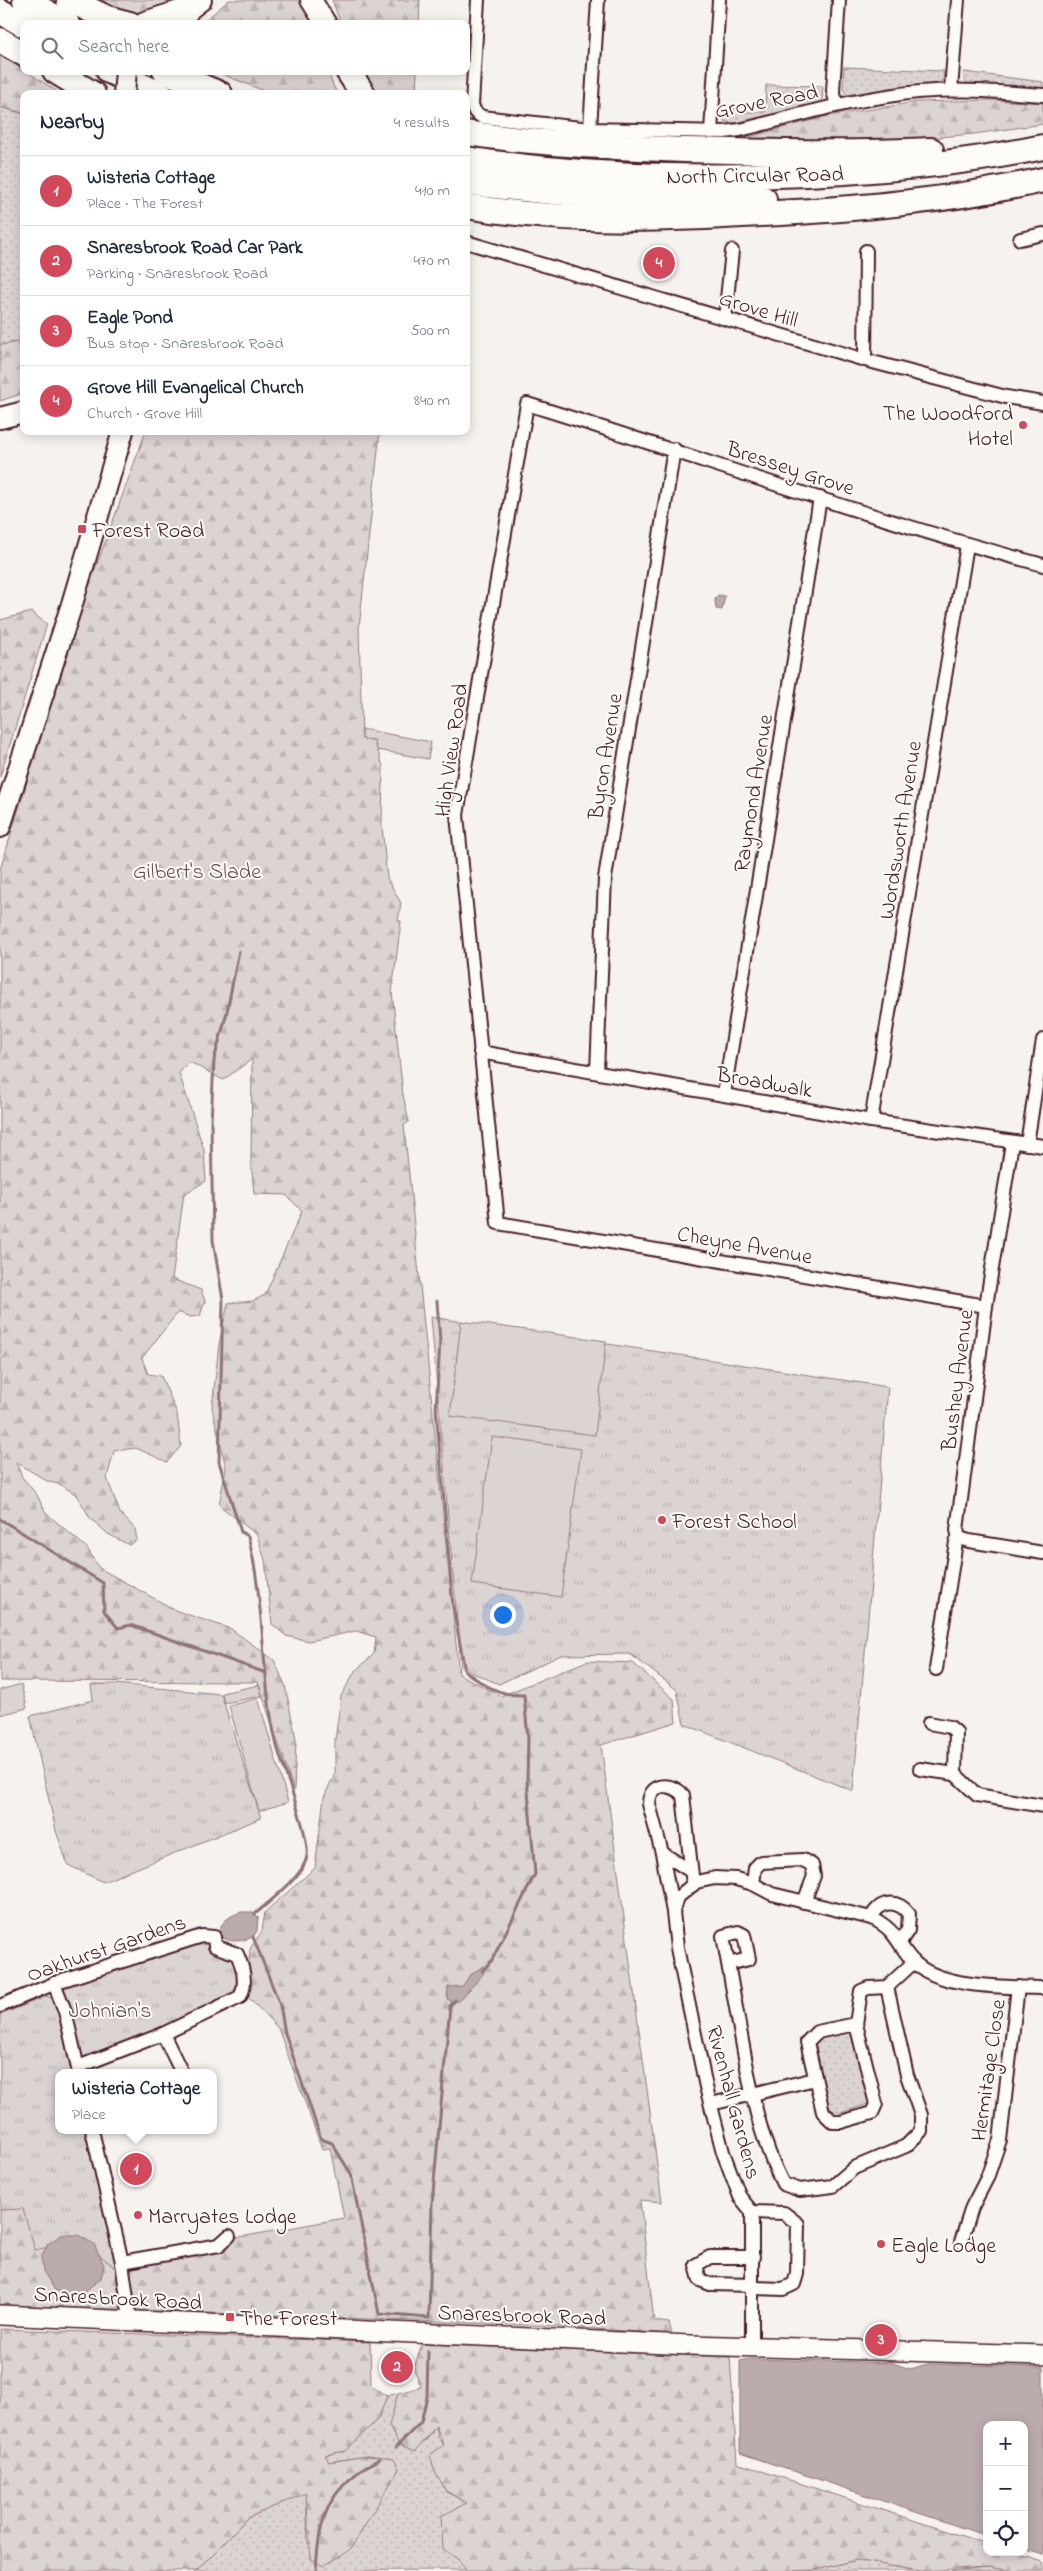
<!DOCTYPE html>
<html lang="en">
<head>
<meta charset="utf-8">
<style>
	body { margin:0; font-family:"Indie Flower",sans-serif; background:#f2f2f3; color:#1f2937 }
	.controls { position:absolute; right:15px; bottom:15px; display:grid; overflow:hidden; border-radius:10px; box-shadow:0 2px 12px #0003 }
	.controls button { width:45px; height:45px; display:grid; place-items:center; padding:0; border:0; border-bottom:1px solid #e0e1e3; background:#fff; color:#1f2937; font:25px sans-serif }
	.you { position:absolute; left:502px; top:1614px; width:18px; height:18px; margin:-12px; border:4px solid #fff; border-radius:50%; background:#1a73e8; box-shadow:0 0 0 8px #1a73e833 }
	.badge { display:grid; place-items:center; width:32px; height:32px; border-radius:50%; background:#d1495b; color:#fff; font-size:16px; font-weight:700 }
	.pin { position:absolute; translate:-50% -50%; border:2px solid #fff; box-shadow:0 1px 5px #0006 }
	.popup { position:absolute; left:55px; top:2069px; width:162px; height:65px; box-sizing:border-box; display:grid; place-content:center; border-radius:10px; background:#fff; filter:drop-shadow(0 1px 4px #0005); font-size:16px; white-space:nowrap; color:#747a83 }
	.popup b { font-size:19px; color:#1f2937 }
	.popup::after { content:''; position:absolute; left:50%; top:100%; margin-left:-10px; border:10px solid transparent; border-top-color:#fff }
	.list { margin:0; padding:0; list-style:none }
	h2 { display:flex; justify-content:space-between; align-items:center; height:65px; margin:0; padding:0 20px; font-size:21px }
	h2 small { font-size:16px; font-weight:400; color:#747a83 }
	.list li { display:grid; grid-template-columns:32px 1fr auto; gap:15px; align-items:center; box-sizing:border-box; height:70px; padding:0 20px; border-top:1px solid #e0e1e3 }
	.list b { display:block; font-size:19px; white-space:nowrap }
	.list p { margin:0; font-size:16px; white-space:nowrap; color:#747a83 }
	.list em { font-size:16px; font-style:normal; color:#747a83 }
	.icon { flex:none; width:28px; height:28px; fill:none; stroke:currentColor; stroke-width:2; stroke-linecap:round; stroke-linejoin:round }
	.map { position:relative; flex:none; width:1043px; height:2571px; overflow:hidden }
	.search { position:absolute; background:#fff; box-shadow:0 2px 12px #0003; left:20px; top:20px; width:450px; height:55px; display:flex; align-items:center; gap:12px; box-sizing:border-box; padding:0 18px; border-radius:10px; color:#747a83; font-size:19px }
	.panel { position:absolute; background:#fff; box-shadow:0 2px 12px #0003; left:20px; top:90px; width:450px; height:345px; border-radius:10px }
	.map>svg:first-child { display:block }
</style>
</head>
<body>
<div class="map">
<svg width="1043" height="2571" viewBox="0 0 1043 2571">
	<defs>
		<pattern id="grass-dots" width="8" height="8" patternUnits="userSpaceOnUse" patternTransform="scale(1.25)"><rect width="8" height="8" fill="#dcd4d2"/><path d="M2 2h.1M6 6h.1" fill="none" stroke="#beb6b4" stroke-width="1.8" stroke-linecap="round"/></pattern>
		<pattern id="forest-firs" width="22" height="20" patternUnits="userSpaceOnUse" patternTransform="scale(1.25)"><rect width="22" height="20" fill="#dcd4d2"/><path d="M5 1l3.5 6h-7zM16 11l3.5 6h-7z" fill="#beb6b4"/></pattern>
		<pattern id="park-tufts" width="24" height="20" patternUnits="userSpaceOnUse" patternTransform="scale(1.25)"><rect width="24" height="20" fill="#dcd4d2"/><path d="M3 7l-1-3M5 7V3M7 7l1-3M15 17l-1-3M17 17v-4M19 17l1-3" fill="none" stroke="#beb6b4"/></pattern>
	</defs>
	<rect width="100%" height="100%" fill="#f6f3ef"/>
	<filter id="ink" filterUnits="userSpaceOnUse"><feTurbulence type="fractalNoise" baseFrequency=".02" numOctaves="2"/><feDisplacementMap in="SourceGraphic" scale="10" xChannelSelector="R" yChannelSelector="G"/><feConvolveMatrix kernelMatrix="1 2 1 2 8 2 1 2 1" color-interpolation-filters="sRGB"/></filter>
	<g filter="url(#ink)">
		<!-- grass -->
		<g fill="url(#grass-dots)" stroke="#937a7e">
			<polygon points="844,67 944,71 943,80 937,84 847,95 843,89"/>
			<polygon points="964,72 1043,82 1043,88 967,83 964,79"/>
			<path d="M766 85 823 86 822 101C805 106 736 129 724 121L723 108 739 109 741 112H765Z"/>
			<polygon points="0,107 24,114 24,341 0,345"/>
			<polygon points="843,2029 852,2031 871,2096 868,2104 841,2113 829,2109 815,2042 820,2035"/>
			<polygon points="398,2393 396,2401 424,2443 436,2426 438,2436 444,2445 446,2492 468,2503 443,2549 459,2560 466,2570 193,2571 199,2569 247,2518 306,2492 308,2544 378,2501 399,2469 367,2456 328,2462 325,2455 345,2450 378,2419 387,2396"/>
			<polygon points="856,2560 920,2571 786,2571 815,2570"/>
			<polygon points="988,2567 1012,2571 951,2571"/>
		</g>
		<!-- forest -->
		<g fill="url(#forest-firs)" stroke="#937a7e">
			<path d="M99 0H179C148 21 130 20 99 0Z"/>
			<polygon points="229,0 300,0 307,9 312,24 201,24"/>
			<polygon points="332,0 420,0 419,24 341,24"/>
			<polygon points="0,54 61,94 24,94 24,113 0,107"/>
			<polygon points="214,71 327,71 337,94 272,94"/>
			<polygon points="359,71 417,71 416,94 374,94"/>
			<polygon points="991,100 1043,103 1043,124 974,134 893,141 744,142 745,138 828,116 917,102"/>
			<polygon points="24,341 24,393 0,401 0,345"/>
			<polygon points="146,431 380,431 359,628 362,739 374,740 383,766 382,826 387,878 401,903 398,921 401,921 392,992 403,1095 409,1122 404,1125 407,1155 459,1674 501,1696 587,1661 633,1663 674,1699 676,1722 601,1745 662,2202 640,2200 654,2321 669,2323 672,2334 549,2326 0,2305 0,2210 23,2208 81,2240 119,2271 224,2249 235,2238 344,2218 330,2148 322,2149 278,2028 247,1996 250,1949 262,1931 265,1912 315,1868 324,1797 335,1773 335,1740 341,1696 355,1671 374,1654 376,1637 356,1631 309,1641 286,1636 272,1624 265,1560 257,1535 219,1505 226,1468 212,1408 219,1344 228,1303 253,1301 265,1295 302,1211 286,1195 254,1194 251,1161 252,1059 223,1080 190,1062 179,1073 204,1150 206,1181 184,1194 172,1279 201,1290 205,1301 200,1316 190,1317 178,1312 142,1358 148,1374 161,1376 177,1413 181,1446 167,1462 136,1448 114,1451 107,1478 120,1513 135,1529 137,1540 129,1545 108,1534 90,1518 77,1495 61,1485 47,1481 16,1462 22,1477 37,1495 46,1513 87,1548 99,1568 177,1611 231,1629 274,1660 285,1685 296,1739 294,1791 258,1682 0,1681 0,870 78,616"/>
			<polygon points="31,612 47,624 0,777 0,620"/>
			<polygon points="0,2329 370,2342 371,2386 387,2396 378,2419 345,2451 325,2455 329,2462 367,2456 394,2459 399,2469 352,2547 343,2555 323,2566 311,2559 306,2493 247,2518 199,2569 193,2571 0,2571"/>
			<polygon points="422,2344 730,2357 737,2463 987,2544 987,2552 1013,2552 1043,2562 1043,2571 1012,2571 988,2567 920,2571 856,2560 815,2570 786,2571 465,2571 459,2560 443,2549 441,2516 467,2503 446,2491 435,2472 430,2455 444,2445 436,2426 416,2451 399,2445 389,2426 398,2393 421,2387 414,2368"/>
		</g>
		<!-- park -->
		<g fill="url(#park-tufts)" stroke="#937a7e">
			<polygon points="431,1317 888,1387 853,1791 684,1724 677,1690 630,1654 561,1655 499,1684 461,1668"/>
			<polygon points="115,1684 221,1694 261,1818 103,1882 68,1865 56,1831 30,1716 93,1700 91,1685"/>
			<polygon points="202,1936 237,1954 242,1992 78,2067 54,1983"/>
			<polygon points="47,1996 56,2000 76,2073 58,2073 58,2130 88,2130 119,2271 81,2240 35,2250 23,2209 0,2210 0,2015"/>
		</g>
		<!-- garden -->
		<g fill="#dcd4d2" stroke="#937a7e">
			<polygon points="362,729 431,742 428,759 377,750 374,740 362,739"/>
			<polygon points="461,1321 606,1341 595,1435 450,1416"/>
			<polygon points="492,1437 581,1449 561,1597 472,1584"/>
			<polygon points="21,1684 27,1708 0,1715 0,1690"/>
			<polygon points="259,1685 262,1696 224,1703 222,1693"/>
			<polygon points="258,1698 288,1802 259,1811 229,1706"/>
		</g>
		<!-- water -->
		<g fill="#bbabac" stroke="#8e7378">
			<polygon points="718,595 725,596 722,610 716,609 715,599"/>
			<path d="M241 1912H253L258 1917 257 1931 253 1937C242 1941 234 1943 223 1938L219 1930C224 1919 230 1916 241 1912Z"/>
			<polygon points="483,1966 484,1973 459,2001 453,2002 447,1999 448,1987 463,1986 469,1976"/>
			<polygon points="61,2235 78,2235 94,2244 104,2265 101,2278 84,2292 68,2295 55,2290 43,2271 41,2258 48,2244"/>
			<polygon points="749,2359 893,2363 910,2369 928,2364 1043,2367 1043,2555 1024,2549 1024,2425 987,2425 987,2536 740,2453 740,2361"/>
		</g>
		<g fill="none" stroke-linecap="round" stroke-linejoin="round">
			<!-- stream -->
			<g stroke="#8e7378" stroke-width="3">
				<path d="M239 951 226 1016 214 1060 211 1122 213 1240 223 1300 219 1462 241 1532 248 1536C266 1605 260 1678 277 1746 283 1769 310 1836 307 1856 304 1876 270 1901 255 1914"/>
				<path d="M437 1301 440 1341 436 1409 453 1606 465 1671C483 1685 500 1696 524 1695L528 1739 527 1779 535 1874 492 1960 482 1971"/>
				<polyline points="0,1519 103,1583 104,1611 118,1628 131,1625 266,1673"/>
				<polyline points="253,1937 280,2005 285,2033 321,2139 332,2143 351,2174 379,2314 429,2318 432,2204 450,2006 455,2000"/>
				<polyline points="395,2448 421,2422 427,2397 428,2351"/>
				<path d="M316 2571C319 2516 328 2487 379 2459"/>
			</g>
			<!-- street casing -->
			<g stroke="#4a1f2b" stroke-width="16">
				<g id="street">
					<path d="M478 0 472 105 475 112 482 117 590 129 724 132 740 130C789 118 838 103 888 96 939 87 991 91 1043 95"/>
					<polyline points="951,90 958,0"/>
					<polyline points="837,105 833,91 839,0"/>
					<polyline points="590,129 598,0"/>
					<polyline points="711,132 719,0"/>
					<polyline points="1020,239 1043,234"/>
					<polyline points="466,242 865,360 1006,397 1043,403"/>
					<polyline points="725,318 732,251"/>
					<polyline points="865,360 866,251"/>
					<polyline points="480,1052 871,1121 1043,1146"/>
					<polyline points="597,1071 605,878 674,449"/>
					<polyline points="724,1094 820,498"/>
					<polyline points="871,1121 967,545"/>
					<polyline points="1012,1143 986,1306 957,1530 959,1538 969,1541 1043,1553"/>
					<polyline points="1027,1144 1043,1040"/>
					<path d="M986 1306 498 1223 457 815 527 404C699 457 869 519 1043 565"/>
					<polyline points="936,1669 956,1542 959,1538"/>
					<polyline points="929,1723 950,1727 956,1732 955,1774 977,1795 1043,1806"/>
					<polyline points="920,1769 955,1774"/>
					<polyline points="662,1853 689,1870"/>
					<polyline points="753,1884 755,1868 761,1862 803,1860 812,1865 814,1876 804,1902"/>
					<path d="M673 1912 662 1853 649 1804C649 1782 672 1782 683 1795L693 1885"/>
					<path d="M871 1918C880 1900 897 1899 909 1914L908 1930 900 1942"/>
					<path d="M728 1964 749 1959 744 1935 738 1932 723 1936C729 1971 736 2006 742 2041 751 2091 760 2140 783 2184L800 2190 833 2186 854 2168 906 2146 921 2131V2115L907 2075 887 1987"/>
					<polyline points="54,1983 65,2011 79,2073"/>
					<path d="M0 2006 63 1980 202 1936 214 1937 215 1946 237 1954C243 1967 247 1984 240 1997L163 2034 78 2067"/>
					<polygon points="856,2024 876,2104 872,2113 841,2122 833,2122 823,2112 807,2042 817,2032"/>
					<polyline points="856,2024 861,1991 868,1988 887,1987 914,1962"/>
					<polyline points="163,2034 182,2073"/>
					<polyline points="711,2104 815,2079"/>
					<polyline points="92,2130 122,2262 129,2312 129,2322"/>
					<polyline points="752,2212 784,2213 798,2224 797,2274 794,2284 783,2289 753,2288"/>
					<polyline points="961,2242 972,2207 987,2178 1000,2140 1018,1987"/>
					<polyline points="753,2257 710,2257 696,2265 700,2280 710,2284 753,2285"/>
					<polyline points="122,2262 219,2245 229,2236"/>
					<path d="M752 2346V2212L740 2197 723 2152 706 2087 677 1948 673 1912 678 1897 696 1882 715 1878 736 1879 753 1884 772 1894 871 1918C899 1930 897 1947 916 1964 943 1988 1007 1987 1043 1988"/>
				</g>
			</g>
			<!-- secondary casing -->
			<g stroke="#4a1f2b" stroke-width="22">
				<polyline id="secondary" points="0,2315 690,2345 1043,2355"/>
			</g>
			<!-- primary casing -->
			<g stroke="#4a1f2b" stroke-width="24">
				<g id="primary">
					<polyline points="311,0 326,24"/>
					<polyline points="174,21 201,0"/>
					<polyline points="0,418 24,412"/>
					<polyline points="0,827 72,604 123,431"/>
				</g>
			</g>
			<!-- highway casing -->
			<g stroke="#4a1f2b" stroke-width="28">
				<g id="highway">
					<polyline points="25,0 67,24"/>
					<polyline points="69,0 107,18 130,24"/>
					<polyline points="0,11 24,25"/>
					<polyline points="145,24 186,11"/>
					<polyline points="0,40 24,54"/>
					<polyline points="55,71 93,94"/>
					<polyline points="109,71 160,94"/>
					<polyline points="165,71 220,94"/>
					<polyline points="348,71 363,94"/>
					<path d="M466 133C539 144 612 147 685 150 767 152 849 154 931 150"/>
					<path d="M466 159C591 178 718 180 844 172 911 168 977 161 1043 147"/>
					<path d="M466 182C565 196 664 201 764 199"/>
					<path d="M466 206C564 223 662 220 761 214 856 209 950 201 1043 180"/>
				</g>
			</g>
			<!-- street -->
			<use href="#street" stroke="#fdfcf7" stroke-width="12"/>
			<!-- secondary -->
			<use href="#secondary" stroke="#fdfcf7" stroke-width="19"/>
			<!-- primary -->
			<use href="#primary" stroke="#fdfcf7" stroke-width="20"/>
			<!-- highway -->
			<use href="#highway" stroke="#fdfcf7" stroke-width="24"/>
			<!-- primary-bridge casing -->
			<g stroke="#4a1f2b" stroke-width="24" stroke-linecap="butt">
				<polyline id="primary-bridge" points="124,94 126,71"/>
			</g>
			<!-- primary-bridge -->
			<use href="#primary-bridge" stroke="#fdfcf7" stroke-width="20"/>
		</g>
	</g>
	<!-- markers -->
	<g fill="#d1495b" stroke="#fdfcf7" stroke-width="2">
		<circle cx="1023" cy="425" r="5"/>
		<rect x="77" y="524" width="10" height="10" rx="2.5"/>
		<circle cx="662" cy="1520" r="5"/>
		<circle cx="138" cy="2215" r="5"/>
		<circle cx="881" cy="2244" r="5"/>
		<rect x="225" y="2312" width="10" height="10" rx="2.5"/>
	</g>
	<g text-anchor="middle" stroke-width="4" stroke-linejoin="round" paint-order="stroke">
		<!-- street labels -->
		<g font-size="22" fill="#4a1f2b" stroke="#fdfcf7">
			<text transform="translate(766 100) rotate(-11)" y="8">Grove Road</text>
			<text transform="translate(755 174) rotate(-1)" y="8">North Circular Road</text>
			<text transform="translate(759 308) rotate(17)" y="8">Grove Hill</text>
			<text transform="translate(791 467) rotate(18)" y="8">Bressey Grove</text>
			<text transform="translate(450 750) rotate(-82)" y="8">High View Road</text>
			<text transform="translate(604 756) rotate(-81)" y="8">Byron Avenue</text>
			<text transform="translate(752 793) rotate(-81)" y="8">Raymond Avenue</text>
			<text transform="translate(899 830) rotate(-81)" y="8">Wordsworth Avenue</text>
			<text transform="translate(765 1081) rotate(10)" y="8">Broadwalk</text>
			<text transform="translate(745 1244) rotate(10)" y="8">Cheyne Avenue</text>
			<text transform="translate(956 1380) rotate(-83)" y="8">Bushey Avenue</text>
			<text transform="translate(106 1947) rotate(-19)" y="8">Oakhurst Gardens</text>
			<text transform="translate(987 2070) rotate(-82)" y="8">Hermitage Close</text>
			<text transform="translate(735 2102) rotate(75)" y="8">Rivenhall Gardens</text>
			<text transform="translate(118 2297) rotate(3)" y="8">Snaresbrook Road</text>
			<text transform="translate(522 2314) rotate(2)" y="8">Snaresbrook Road</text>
		</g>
		<!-- poi labels -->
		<g font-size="22" fill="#4a1f2b" stroke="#fdfcf7" text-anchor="start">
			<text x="1013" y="420" text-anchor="end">The Woodford<tspan x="1013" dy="25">Hotel</tspan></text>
			<text x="92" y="537">Forest Road</text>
			<text x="672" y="1528">Forest School</text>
			<text x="148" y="2223">Marryates Lodge</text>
			<text x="891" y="2252">Eagle Lodge</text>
			<text x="240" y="2325">The Forest</text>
		</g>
		<!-- park labels -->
		<g font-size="22" fill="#6e4c55" stroke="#fdfcf7">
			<text x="197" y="878">Gilbert's Slade</text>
			<text x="110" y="2017">Johnian's</text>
		</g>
	</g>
</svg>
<div class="controls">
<button>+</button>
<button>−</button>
<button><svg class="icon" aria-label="locate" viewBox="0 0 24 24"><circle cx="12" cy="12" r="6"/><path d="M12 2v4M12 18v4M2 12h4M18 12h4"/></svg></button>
</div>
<div class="you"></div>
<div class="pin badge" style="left:136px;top:2169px">1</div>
<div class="popup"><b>Wisteria Cottage</b>Place</div>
<div class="pin badge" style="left:397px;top:2367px">2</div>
<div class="pin badge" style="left:881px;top:2340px">3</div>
<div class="pin badge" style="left:659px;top:263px">4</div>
<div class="search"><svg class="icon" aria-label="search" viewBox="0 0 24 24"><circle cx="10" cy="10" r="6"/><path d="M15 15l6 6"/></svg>Search here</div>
<section class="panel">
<h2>Nearby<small>4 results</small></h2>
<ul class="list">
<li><span class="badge">1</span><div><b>Wisteria Cottage</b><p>Place · The Forest</p></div><em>410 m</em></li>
<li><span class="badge">2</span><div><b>Snaresbrook Road Car Park</b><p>Parking · Snaresbrook Road</p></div><em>470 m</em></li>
<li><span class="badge">3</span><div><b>Eagle Pond</b><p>Bus stop · Snaresbrook Road</p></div><em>500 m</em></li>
<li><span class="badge">4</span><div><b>Grove Hill Evangelical Church</b><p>Church · Grove Hill</p></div><em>840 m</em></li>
</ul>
</section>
</div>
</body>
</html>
